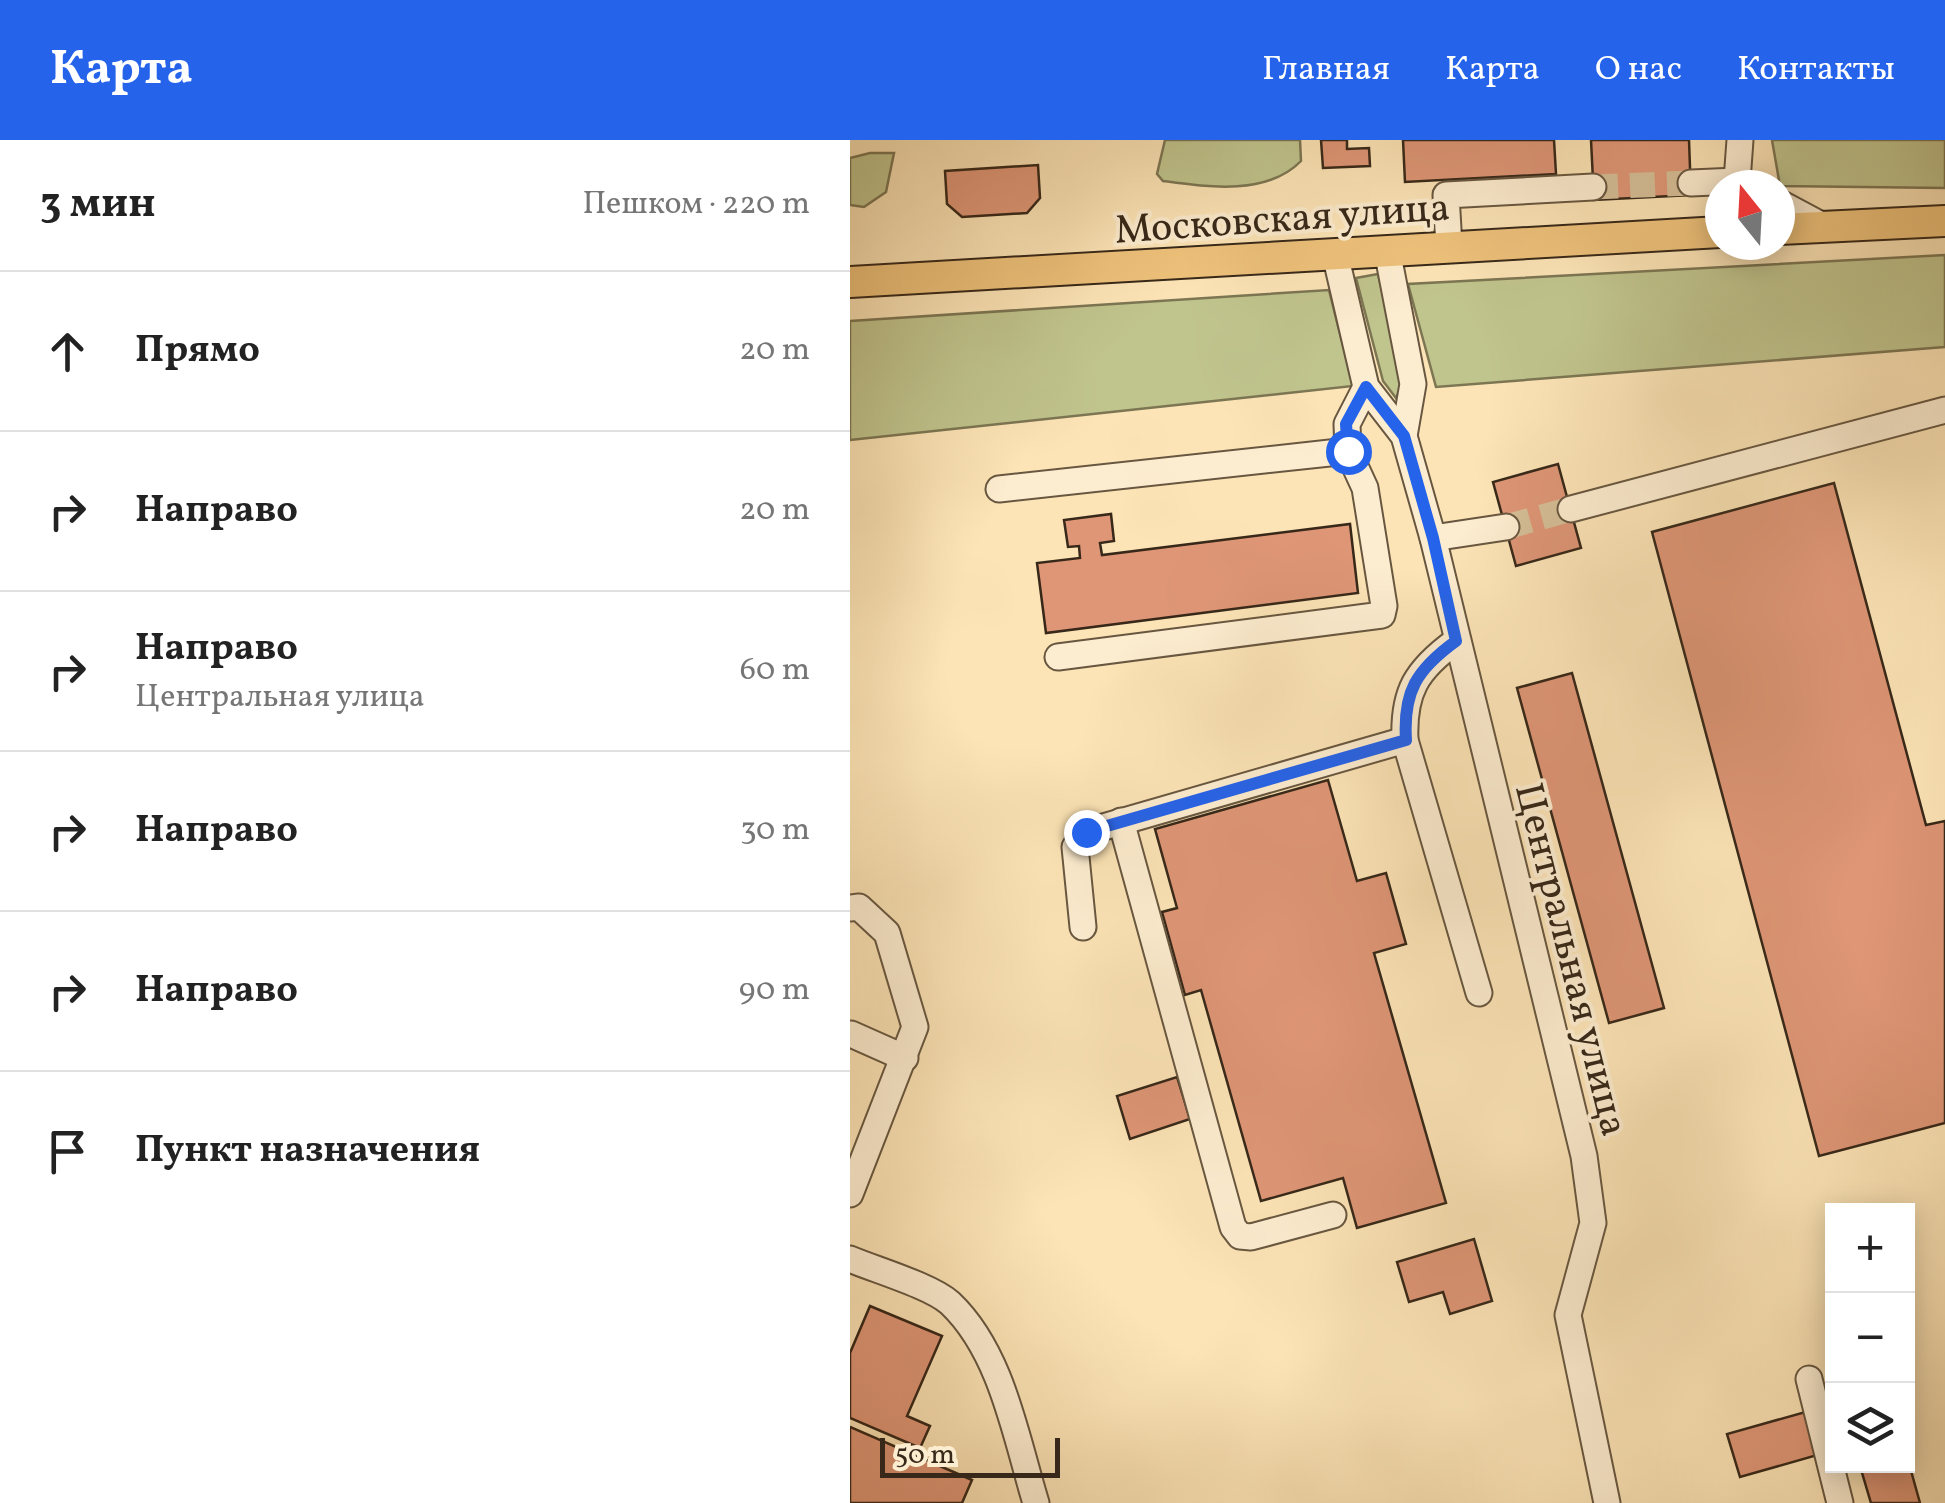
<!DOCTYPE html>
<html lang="ru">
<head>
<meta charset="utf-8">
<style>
	body { margin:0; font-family:Vollkorn,serif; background:#f2f2f2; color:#222 }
	.controls { position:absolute; right:30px; bottom:30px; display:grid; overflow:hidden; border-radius:0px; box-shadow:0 5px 25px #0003 }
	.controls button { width:90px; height:90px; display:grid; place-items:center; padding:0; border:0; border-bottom:2px solid #e0e0e0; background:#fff; color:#222; font:50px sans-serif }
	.compass { position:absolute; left:855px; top:30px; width:90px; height:90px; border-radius:50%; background:#fff; box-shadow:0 5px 25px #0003; rotate:342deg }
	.scale { position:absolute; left:30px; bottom:25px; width:180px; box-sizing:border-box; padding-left:10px; border:5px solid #372819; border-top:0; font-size:28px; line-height:35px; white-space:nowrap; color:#372819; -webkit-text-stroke:8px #fdedd0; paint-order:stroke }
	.stop { position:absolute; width:30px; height:30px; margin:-22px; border:8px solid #2563eb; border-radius:50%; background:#fff }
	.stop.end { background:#2563eb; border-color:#fff; box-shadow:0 2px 10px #0008 }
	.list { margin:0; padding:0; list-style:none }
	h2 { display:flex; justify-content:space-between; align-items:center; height:130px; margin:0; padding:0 40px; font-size:42px }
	h2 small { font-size:32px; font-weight:400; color:#767676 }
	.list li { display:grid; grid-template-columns:65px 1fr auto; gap:30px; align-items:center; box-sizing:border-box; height:160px; padding:0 40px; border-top:2px solid #e0e0e0 }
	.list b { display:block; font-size:38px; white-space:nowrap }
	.list p { margin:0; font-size:32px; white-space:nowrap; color:#767676 }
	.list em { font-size:32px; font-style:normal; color:#767676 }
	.icon { flex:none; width:55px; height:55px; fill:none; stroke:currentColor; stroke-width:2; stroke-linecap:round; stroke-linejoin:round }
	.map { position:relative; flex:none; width:1095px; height:1363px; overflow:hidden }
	header { display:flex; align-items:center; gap:60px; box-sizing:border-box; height:140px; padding:0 50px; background:#2563eb; color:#fff }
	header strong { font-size:48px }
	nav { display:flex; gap:55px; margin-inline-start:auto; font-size:35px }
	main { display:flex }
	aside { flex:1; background:#fff }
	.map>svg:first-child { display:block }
</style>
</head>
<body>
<header>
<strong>Карта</strong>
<nav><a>Главная</a><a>Карта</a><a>О нас</a><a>Контакты</a></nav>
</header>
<main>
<aside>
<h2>3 мин<small>Пешком · 220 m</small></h2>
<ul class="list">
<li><svg class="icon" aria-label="ahead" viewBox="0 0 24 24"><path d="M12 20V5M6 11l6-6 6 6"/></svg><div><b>Прямо</b></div><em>20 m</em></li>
<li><svg class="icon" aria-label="right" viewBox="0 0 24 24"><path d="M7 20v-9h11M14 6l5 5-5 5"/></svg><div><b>Направо</b></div><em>20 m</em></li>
<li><svg class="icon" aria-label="right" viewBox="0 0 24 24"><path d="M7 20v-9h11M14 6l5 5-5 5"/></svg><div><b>Направо</b><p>Центральная улица</p></div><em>60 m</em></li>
<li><svg class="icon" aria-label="right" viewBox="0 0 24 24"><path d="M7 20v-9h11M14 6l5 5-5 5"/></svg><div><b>Направо</b></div><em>30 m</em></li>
<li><svg class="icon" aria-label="right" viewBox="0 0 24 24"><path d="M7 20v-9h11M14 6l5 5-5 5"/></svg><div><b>Направо</b></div><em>90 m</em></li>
<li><svg class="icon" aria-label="arrive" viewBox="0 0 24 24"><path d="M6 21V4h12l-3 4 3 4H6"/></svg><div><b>Пункт назначения</b></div></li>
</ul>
</aside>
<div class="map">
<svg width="1095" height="1363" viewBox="0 0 1095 1363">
	<rect width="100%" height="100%" fill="#fce4b6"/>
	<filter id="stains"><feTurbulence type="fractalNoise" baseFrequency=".002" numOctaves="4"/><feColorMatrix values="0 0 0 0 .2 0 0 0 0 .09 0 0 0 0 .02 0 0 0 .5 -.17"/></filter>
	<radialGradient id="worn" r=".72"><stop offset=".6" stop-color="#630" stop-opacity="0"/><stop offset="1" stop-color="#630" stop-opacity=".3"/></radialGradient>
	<!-- green -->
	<g fill="#c0c48d" stroke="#7c7653" stroke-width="2.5">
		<path d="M315 0H450L451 21C417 56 357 47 313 41L307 34Z"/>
		<polygon points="922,0 1095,0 1095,48 930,46"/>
		<polygon points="20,13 44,13 36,52 14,67 0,65 0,18"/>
		<polygon points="1095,115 1095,207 586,247 558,144"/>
		<polygon points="528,134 554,241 546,258 533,241 506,138"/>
		<polygon points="479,150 503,246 0,300 0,181"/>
	</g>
	<!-- building -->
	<g fill="#de9676" stroke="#372819" stroke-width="2.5">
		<polygon points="471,0 497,0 497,9 519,8 520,26 473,28"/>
		<polygon points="553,0 704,0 706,34 555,42"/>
		<polygon points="741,0 839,0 841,55 744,60"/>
		<polygon points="188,25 190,58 177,73 112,77 97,64 95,31"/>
		<polygon points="708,324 731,408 666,426 643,342"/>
		<polygon points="984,343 1076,685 1095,681 1095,983 969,1016 802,392"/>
		<polygon points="261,374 264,401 250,403 252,415 500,384 508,453 196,493 187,423 230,418 229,406 218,407 214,380"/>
		<polygon points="722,533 814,868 759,883 667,548"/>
		<polygon points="478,640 507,741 536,733 556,804 524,813 596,1063 507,1088 493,1038 411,1061 351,850 335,855 312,772 327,768 305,689"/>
		<polygon points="327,937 340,979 280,999 267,956"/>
		<polygon points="624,1099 642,1161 600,1174 593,1152 559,1162 547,1122"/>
		<polygon points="20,1166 92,1196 57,1276 80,1286 70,1308 0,1278 0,1213"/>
		<polygon points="959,1271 971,1314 890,1337 877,1294"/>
		<polygon points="0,1287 122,1340 112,1363 0,1363"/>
		<polygon points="1058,1320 1070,1363 1021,1363 1010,1326 1058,1326"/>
	</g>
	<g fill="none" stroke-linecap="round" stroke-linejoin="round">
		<!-- minor-tunnel -->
		<g stroke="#d5be97" stroke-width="25" stroke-dasharray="25 12" stroke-linecap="butt">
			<polyline points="743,47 841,43"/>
			<polyline points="656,387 721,369"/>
		</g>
		<!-- minor casing -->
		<g stroke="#685740" stroke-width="29">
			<g id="minor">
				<polyline points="887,41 890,0"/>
				<polyline points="841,43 887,41 896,45"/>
				<polyline points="930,63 975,87"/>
				<polyline points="599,106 596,55 743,47"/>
				<polyline points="537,110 563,244 554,296"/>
				<polyline points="485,114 516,247 554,296 583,398 734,1016 743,1083 718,1175 757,1363"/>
				<polyline points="149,349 498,311 497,284 516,247"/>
				<polyline points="721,369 1095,270"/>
				<polyline points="583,398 656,387"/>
				<path d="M606 501C566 530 553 552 555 600L629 853"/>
				<polyline points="208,517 532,475 534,466 515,348 498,311"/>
				<polyline points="271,681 383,1087 390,1096 401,1097 483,1075"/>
				<polyline points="0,768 9,767 37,793 65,887 0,1054"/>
				<polyline points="233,787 225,707 236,692 555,600"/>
				<polyline points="1,894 55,918"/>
				<path d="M0 1119C26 1130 81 1146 100 1163 152 1212 166 1298 186 1363"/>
				<polyline points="959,1239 990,1363"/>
			</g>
		</g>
		<!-- major casing -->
		<g stroke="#372819" stroke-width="34">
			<g id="major">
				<polyline points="930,89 1095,81"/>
				<polyline points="0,142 870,92"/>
			</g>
		</g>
		<!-- minor -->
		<use href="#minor" stroke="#fdedd0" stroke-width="25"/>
		<!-- major -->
		<use href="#major" stroke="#eec27b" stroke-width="30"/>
	</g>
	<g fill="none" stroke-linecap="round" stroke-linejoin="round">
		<!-- route -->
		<path stroke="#2563eb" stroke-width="12" d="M236 692 556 600C553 552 566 530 606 501L583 398 554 296 516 247 496 284 498 311"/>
	</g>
	<g text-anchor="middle" stroke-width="8" stroke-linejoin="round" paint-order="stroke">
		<!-- street labels -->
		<g font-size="40" fill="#372819" stroke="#fdedd0">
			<text transform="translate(432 77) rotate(-4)" y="14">Московская улица</text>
			<text transform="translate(723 819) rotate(76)" y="14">Центральная улица</text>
		</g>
	</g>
	<rect width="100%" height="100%" filter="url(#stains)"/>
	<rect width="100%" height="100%" fill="url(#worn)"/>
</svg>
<div class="controls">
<button>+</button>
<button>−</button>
<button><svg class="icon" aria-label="layers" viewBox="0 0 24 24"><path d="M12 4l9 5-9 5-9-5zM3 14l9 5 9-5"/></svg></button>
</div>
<svg class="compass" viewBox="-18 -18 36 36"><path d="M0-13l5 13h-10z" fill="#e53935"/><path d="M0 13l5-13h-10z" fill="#767676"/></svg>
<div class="scale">50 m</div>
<div class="stop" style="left:498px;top:311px"></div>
<div class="stop end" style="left:236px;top:692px"></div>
</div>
</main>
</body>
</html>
